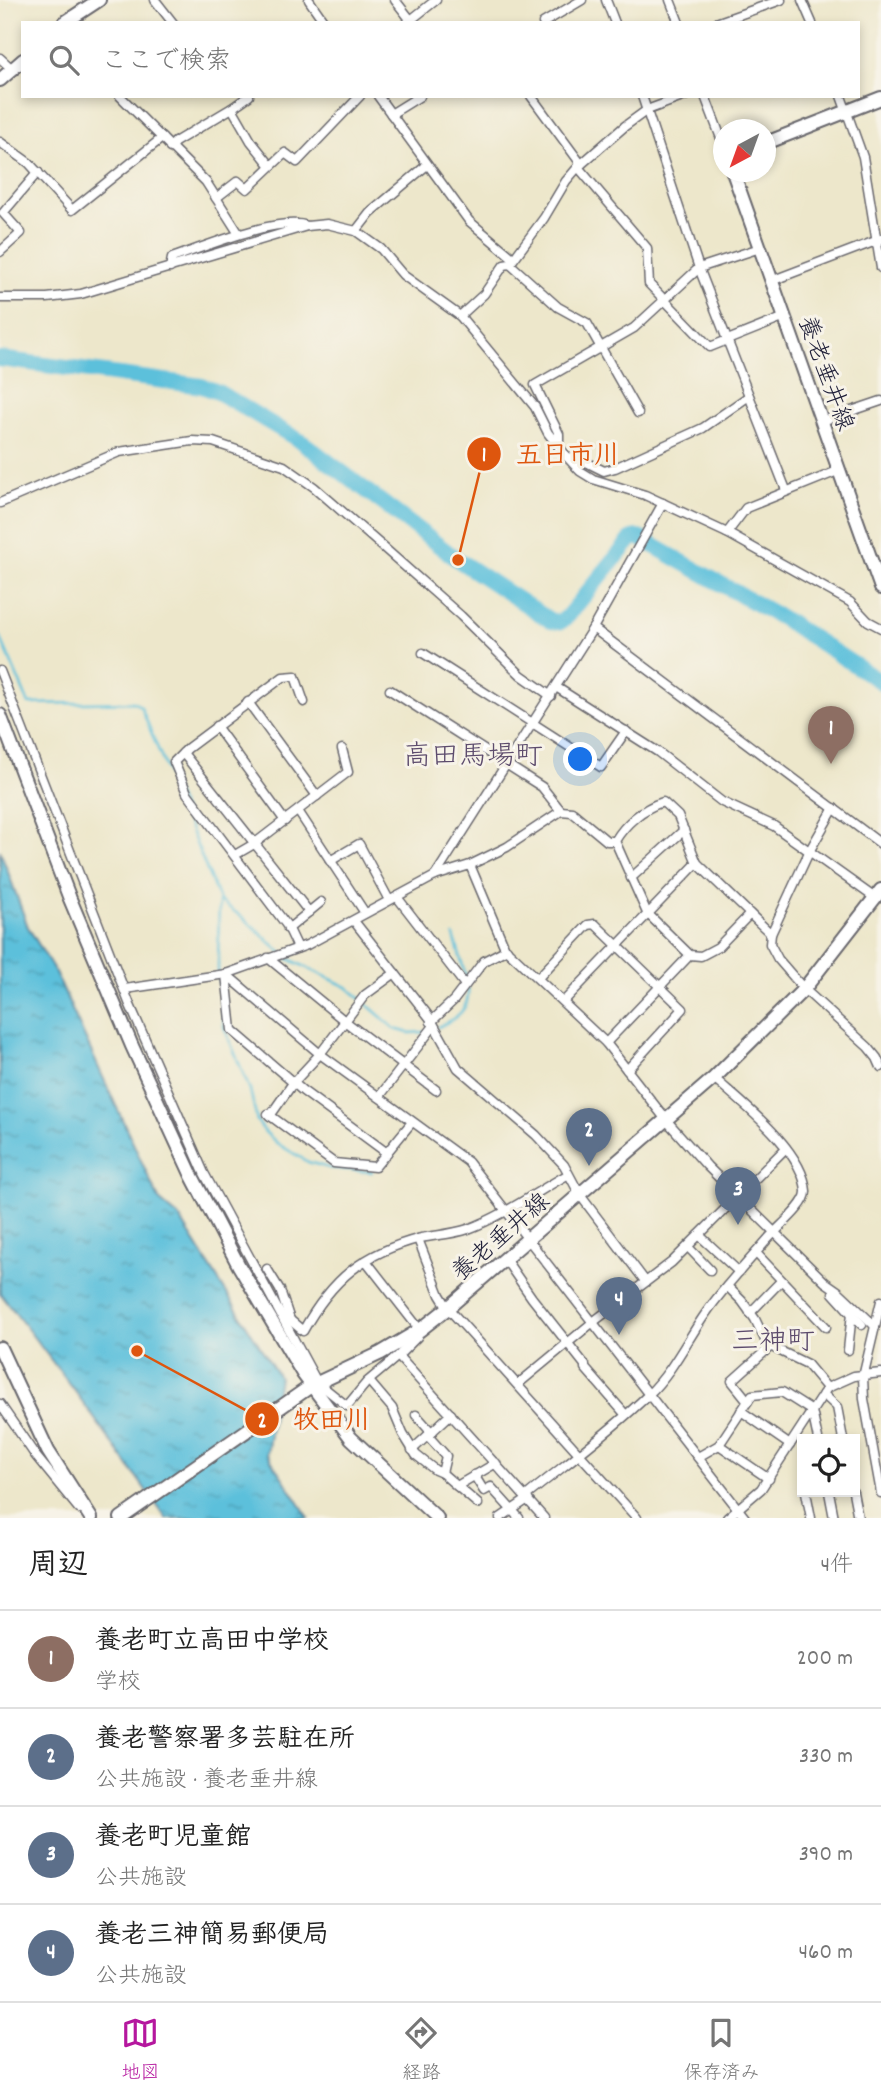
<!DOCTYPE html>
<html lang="ja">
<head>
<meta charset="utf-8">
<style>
	body { margin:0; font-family:Dekko,"Klee One",sans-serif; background:#f6f6f6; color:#222 }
	.controls { position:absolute; right:21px; bottom:21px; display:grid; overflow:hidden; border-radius:0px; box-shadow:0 4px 10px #0003 }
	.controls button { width:63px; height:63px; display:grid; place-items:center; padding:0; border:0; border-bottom:2px solid #e0e0e0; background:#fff; color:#222; font:35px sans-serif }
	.compass { position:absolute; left:713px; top:119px; width:63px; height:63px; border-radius:50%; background:#fff; box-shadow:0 4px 10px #0003; rotate:221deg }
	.you { position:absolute; left:581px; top:760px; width:24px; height:24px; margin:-18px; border:5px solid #fff; border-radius:50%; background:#1a73e8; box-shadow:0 0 0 10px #1a73e833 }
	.badge { display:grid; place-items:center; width:46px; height:46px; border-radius:50%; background:#b5179e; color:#fff; font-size:23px; font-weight:700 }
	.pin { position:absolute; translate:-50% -58px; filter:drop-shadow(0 2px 4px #0008) }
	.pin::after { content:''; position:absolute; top:37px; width:24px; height:21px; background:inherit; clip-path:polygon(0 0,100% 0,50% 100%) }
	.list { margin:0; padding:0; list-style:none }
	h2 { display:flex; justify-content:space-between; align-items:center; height:91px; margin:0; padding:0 28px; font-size:30px }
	h2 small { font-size:23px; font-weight:400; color:#767676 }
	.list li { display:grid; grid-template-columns:46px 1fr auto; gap:21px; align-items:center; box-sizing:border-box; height:98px; padding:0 28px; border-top:2px solid #e0e0e0 }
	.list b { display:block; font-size:26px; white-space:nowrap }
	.list p { margin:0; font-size:23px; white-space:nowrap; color:#767676 }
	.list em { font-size:23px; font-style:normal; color:#767676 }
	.icon { flex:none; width:38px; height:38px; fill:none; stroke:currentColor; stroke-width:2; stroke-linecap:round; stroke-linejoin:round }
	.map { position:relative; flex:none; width:881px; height:1518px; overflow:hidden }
	.search { position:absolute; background:#fff; box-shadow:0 4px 10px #0003; left:21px; right:21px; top:21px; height:77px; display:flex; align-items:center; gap:18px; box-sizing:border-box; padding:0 24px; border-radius:0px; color:#767676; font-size:26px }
	.sheet { height:483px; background:#fff }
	nav { display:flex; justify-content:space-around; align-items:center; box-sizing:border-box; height:98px; border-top:2px solid #e0e0e0; background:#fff; font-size:19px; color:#767676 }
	nav a { display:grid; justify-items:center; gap:4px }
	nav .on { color:#b5179e }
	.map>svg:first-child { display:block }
</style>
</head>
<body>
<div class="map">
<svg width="881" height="1518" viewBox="0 0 881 1518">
	<defs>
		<pattern id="water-ripples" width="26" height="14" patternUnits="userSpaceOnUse" patternTransform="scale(1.75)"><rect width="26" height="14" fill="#5cc0db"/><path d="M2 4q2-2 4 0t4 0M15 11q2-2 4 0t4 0" fill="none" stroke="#4c9cb3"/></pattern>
	</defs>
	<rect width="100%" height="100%" fill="#f7f3e8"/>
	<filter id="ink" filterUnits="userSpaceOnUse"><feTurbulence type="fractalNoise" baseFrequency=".0143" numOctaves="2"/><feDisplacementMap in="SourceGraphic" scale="14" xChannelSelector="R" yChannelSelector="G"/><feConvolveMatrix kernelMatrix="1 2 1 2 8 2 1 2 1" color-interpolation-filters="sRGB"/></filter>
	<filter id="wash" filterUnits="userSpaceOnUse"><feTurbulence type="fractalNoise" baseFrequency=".00686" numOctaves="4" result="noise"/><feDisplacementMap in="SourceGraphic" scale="28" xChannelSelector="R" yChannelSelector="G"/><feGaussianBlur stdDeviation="1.57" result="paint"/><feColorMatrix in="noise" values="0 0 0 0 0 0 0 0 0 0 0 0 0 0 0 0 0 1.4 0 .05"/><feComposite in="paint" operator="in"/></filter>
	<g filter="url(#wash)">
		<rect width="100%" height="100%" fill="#ede7cb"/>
		<!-- water -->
		<polygon fill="url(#water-ripples)" stroke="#3f718b" stroke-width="2" points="0,850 28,927 54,970 159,1200 179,1217 279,1377 267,1454 309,1518 166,1518 74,1390 0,1293"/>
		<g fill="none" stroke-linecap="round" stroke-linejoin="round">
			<!-- stream -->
			<g stroke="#5cc0db" stroke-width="2.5">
				<polyline points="0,636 29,704 134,702 141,707 219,900 218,970 224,1027 250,1090 257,1121 265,1132 278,1144 308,1162 329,1168 372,1172"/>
				<polyline points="220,901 242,917 289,959 347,987 395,1029 409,1033 425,1032"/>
				<polyline points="454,936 467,980"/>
				<path d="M438 1027C457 1018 470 1010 468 987"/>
			</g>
			<!-- river -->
			<polyline stroke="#5cc0db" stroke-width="16" points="0,359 202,386 218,392 302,442 458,560 551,621 560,622 566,618 632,538 638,537 785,620 881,682"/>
		</g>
	</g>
	<g filter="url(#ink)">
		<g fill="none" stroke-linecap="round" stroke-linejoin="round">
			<!-- street casing -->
			<g stroke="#69676d" stroke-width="11">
				<g id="street">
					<polyline points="155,0 173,23"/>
					<polyline points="309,0 325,23"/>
					<polyline points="395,0 413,23"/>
					<polyline points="606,0 615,23"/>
					<polyline points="670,0 679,23"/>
					<polyline points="802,0 812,23"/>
					<polyline points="407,23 436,0"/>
					<polyline points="543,23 582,0"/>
					<polyline points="716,23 781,0"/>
					<polyline points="0,58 12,69"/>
					<polyline points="120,96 206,182 239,234"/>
					<polyline points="249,96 232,108 251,141 271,166"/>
					<polyline points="378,96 469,221 513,258"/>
					<polyline points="531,96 581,164"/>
					<polyline points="642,96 699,268 786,490"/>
					<polyline points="705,96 724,146"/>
					<polyline points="841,96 863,157 881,268"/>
					<polyline points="391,114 420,96"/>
					<polyline points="0,142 29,163 72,210 162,138"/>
					<polyline points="170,148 175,142 232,108"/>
					<polyline points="578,167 647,248 649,284 710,347 785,317"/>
					<polyline points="216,198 238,181 247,189 285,153 297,162 360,96"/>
					<polyline points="356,231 370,213 427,165"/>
					<polyline points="0,252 21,233 3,213 38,172"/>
					<polyline points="510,264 558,307 587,323 638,413"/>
					<path d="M170 268 172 258C201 248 280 215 307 226"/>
					<polyline points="771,281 881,239"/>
					<polyline points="0,298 47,298 81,294 307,226 327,224 356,231 381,249 403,275 460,316 535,407 548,433 567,457 580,471 593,479 645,495 727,533 850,602 868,621 881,628"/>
					<polyline points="460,316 484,294 504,265 510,264 544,218 566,181 578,167 625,126 647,110 685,96"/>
					<polyline points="822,421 881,401"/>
					<polyline points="559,448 559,434 535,385 634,328 699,268 760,248"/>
					<polyline points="567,457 578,458 604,471 615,468 703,428 749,396"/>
					<polyline points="0,503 119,452 192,441 213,442 284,466 314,487 383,547 461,616 521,675 551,696"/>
					<polyline points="727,533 746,508 840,470"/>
					<polyline points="593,628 881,844"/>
					<polyline points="423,653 601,767 626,731"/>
					<polyline points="0,671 130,1005 204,1173 317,1382 347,1406 367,1382 398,1356"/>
					<polyline points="556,687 658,752 722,802 774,826 875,898"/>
					<polyline points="390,690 542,787 561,811"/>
					<polyline points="248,702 317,796"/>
					<polyline points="216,726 285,821"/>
					<polyline points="183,753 309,912"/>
					<polyline points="834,808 810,850 771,934 770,944 778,959 804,989 868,1047 877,1058 881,1067"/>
					<polyline points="298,811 365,913"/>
					<path d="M615 841C625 824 643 808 663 802L678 816 697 863 771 934"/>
					<polyline points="235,855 254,844 348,772 342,749"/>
					<polyline points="330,861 359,844 389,900"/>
					<polyline points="470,865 505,948 606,1043 667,1121 707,1166 825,1282 838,1291 875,1326"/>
					<polyline points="435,876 593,628 663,503"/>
					<polyline points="631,878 684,830"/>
					<polyline points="397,897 465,985"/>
					<polyline points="354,921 430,1018 458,1068 536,1135 564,1165 580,1195 645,1281"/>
					<polyline points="288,929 321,902"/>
					<polyline points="298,948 288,927 187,793 174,762 188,748 283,677 295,676 304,702"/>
					<polyline points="268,958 346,1022 436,1090"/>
					<polyline points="226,974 320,1054 468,1162 745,1518"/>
					<polyline points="226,974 232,1030 303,1091 387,1153"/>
					<polyline points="538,978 588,925 595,924 683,1009 627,1070"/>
					<polyline points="125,989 226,974 307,945 435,876 470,865 507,847 561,811 572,812 607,841 615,841 647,913 690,955 701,956 718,947 750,914"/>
					<polyline points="564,1001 697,863"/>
					<polyline points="431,1022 454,1000 484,961 507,949"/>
					<polyline points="606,1043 690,955"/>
					<polyline points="379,1097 433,1027"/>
					<polyline points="268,1114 334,1163 375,1167 412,1122"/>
					<polyline points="270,1116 293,1083 320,1054 365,995 395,973"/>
					<polyline points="699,1235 739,1272"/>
					<polyline points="418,1239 440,1295 448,1308 637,1518"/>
					<polyline points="688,1247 710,1270"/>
					<polyline points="756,1253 826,1327"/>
					<polyline points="505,1259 532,1298 585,1365 585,1368 625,1414"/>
					<polyline points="367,1262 420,1330 417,1337 398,1356 544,1518"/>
					<polyline points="267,1269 280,1290 290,1320"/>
					<polyline points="727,1286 742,1301 755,1319 765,1340 774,1348 807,1364 827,1388"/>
					<polyline points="833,1293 862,1325"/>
					<polyline points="881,1301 863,1377 864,1399 881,1493"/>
					<polyline points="750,1313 781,1281"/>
					<path d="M286 1322 290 1320 303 1331C332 1279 363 1253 421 1238 436 1235 454 1234 468 1229 503 1216 535 1193 567 1175"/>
					<polyline points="848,1350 852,1313"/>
					<polyline points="369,1381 392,1408 403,1434 416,1455 435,1470 442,1473"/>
					<polyline points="518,1384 593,1322 672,1262 786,1148"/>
					<polyline points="823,1394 837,1407 843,1439"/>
					<polyline points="748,1401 732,1381 771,1346"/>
					<polyline points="0,1404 35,1455 79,1509"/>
					<polyline points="741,1411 790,1445"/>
					<polyline points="416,1415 432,1433"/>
					<polyline points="428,1436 446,1456 442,1473 457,1486"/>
					<polyline points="719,1445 769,1479"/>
					<polyline points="412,1450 451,1414"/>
					<polyline points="698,1457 719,1445 752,1395 782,1392 812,1411 818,1439"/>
					<polyline points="474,1475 484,1491 491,1487 519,1518"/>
					<polyline points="806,1492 811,1518"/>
					<polyline points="829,1492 834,1518"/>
					<polyline points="853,1492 858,1518"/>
					<path d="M526 1496C567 1463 611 1431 648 1395 673 1371 687 1340 706 1313 724 1287 747 1263 767 1240 777 1228 807 1205 806 1191 803 1150 743 1104 714 1078"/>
					<polyline points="478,1504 457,1486 496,1463"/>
					<polyline points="500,1518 528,1499"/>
					<polyline points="727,1518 761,1489 827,1388 854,1376 881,1373"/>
				</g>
			</g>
			<!-- secondary casing -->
			<g stroke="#69676d" stroke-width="16">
				<g id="secondary">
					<polyline points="766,143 881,98"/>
					<polyline points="733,172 881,588"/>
					<polyline points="0,715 70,899 132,1046 192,1176 239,1266 303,1374 351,1438 437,1518"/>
					<polyline points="0,1348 48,1451 91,1518"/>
					<polyline points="121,1518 311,1386 381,1353 420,1330 448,1308 714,1078 804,989 881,890"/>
				</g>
			</g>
			<!-- primary casing -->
			<g stroke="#69676d" stroke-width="16">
				<g id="primary">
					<polyline points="64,23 99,0"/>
					<polyline points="0,80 23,60"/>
				</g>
			</g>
			<!-- street -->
			<use href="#street" stroke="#fff" stroke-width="8"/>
			<!-- secondary -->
			<use href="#secondary" stroke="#fff" stroke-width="12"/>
			<!-- primary -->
			<use href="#primary" stroke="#fff" stroke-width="12"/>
		</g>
	</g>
	<g text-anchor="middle" stroke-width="6" stroke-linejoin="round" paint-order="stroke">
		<!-- street labels -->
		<g font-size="24" fill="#22223b" stroke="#f7f3e8">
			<text transform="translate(827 373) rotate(70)" y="8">養老垂井線</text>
			<text transform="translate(500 1236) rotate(-41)" y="8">養老垂井線</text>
		</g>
		<!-- quarter labels -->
		<g font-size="28" fill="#5d4c6d" stroke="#f7f3e8">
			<text x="473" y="764">高田馬場町</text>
			<text x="773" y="1349">三神町</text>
		</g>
	</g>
	<!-- callouts -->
	<path fill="none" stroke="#de560e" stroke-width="2.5" d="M458 560L484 454M137 1351L262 1419"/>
	<g fill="#de560e" stroke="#f7f3e8" stroke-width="2.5">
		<circle cx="458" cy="560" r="7"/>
		<circle cx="137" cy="1351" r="7"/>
		<circle cx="484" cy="454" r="18"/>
		<circle cx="262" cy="1419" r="18"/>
	</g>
	<g font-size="21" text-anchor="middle" font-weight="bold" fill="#fff">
		<text x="484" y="461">1</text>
		<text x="262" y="1427">2</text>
	</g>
	<g font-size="26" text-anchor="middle" font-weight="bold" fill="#de560e" stroke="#f7f3e8" stroke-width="6" stroke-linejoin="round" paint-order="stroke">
		<text x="568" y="463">五日市川</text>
		<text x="332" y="1428">牧田川</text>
	</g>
</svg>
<div class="controls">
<button><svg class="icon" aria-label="locate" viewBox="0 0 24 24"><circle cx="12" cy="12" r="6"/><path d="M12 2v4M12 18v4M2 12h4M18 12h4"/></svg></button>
</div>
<svg class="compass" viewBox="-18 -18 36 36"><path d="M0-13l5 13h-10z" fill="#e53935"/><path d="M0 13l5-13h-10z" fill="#767676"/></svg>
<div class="you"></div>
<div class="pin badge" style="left:831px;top:764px;background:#8d6e63">1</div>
<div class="pin badge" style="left:589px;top:1166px;background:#5c6f8a">2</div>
<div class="pin badge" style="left:738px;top:1225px;background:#5c6f8a">3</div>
<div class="pin badge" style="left:619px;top:1335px;background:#5c6f8a">4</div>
<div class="search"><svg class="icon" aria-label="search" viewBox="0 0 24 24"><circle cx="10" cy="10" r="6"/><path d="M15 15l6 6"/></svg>ここで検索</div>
</div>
<section class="sheet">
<h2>周辺<small>4件</small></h2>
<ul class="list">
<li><span class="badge" style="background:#8d6e63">1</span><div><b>養老町立高田中学校</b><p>学校</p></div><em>200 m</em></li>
<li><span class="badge" style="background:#5c6f8a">2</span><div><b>養老警察署多芸駐在所</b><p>公共施設 · 養老垂井線</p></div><em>330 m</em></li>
<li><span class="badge" style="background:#5c6f8a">3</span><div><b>養老町児童館</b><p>公共施設</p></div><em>390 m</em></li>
<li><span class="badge" style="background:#5c6f8a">4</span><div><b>養老三神簡易郵便局</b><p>公共施設</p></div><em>460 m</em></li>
</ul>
</section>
<nav>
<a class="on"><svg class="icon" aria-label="map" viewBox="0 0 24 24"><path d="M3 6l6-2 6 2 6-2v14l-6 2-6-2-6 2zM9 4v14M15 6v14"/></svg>地図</a>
<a><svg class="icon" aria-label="directions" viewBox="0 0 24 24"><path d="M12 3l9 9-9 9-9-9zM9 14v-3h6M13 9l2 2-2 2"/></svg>経路</a>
<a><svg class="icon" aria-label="saved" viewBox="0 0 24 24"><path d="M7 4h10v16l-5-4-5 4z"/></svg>保存済み</a>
</nav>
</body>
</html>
